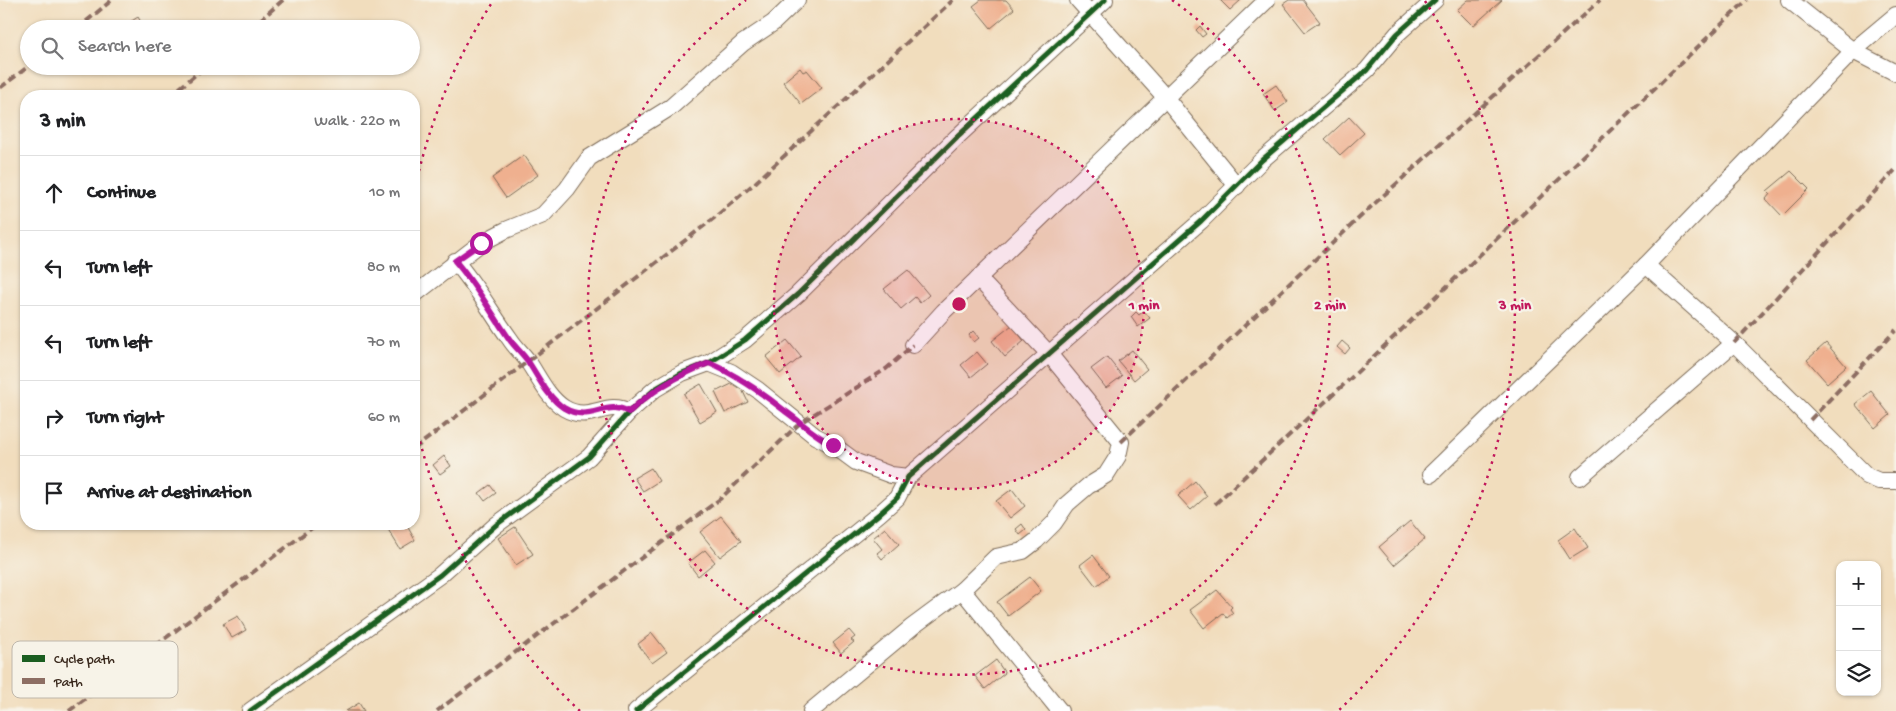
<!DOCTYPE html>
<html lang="en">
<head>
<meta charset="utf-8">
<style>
	body { margin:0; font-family:"Gochi Hand",sans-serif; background:#f2f2f2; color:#202124 }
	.controls { position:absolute; right:15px; bottom:15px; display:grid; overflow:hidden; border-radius:10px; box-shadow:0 1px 4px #0004 }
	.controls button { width:45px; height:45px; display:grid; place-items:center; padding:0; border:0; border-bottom:1px solid #e0e0e0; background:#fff; color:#202124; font:25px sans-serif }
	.stop { position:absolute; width:15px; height:15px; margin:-11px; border:4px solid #b5179e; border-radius:50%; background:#fff }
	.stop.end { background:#b5179e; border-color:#fff; box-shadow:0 1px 5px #0008 }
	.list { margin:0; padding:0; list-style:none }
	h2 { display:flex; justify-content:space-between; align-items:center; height:65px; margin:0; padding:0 20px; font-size:21px }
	h2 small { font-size:16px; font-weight:400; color:#757577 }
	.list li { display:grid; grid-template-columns:32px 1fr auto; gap:15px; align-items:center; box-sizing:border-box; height:75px; padding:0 20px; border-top:1px solid #e0e0e0 }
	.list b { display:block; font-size:19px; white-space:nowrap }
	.list em { font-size:16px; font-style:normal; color:#757577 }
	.icon { flex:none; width:28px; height:28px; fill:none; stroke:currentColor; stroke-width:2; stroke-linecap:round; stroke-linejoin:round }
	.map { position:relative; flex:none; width:1896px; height:711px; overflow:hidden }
	.search { position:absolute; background:#fff; box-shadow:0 1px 4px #0004; left:20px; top:20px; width:400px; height:55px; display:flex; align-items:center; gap:12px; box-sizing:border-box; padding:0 18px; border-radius:28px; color:#757577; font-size:19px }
	.panel { position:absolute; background:#fff; box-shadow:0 1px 4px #0004; left:20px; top:90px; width:400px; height:440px; border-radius:20px }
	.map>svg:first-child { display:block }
</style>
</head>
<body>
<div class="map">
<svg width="1896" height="711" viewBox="0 0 1896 711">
	<rect width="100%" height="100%" fill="#f7f3e8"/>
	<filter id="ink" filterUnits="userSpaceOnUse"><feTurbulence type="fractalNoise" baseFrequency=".02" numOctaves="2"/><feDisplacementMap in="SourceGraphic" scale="10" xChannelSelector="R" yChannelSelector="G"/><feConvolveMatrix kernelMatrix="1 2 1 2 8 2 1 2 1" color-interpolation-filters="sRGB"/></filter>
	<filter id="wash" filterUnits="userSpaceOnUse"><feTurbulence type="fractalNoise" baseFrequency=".0096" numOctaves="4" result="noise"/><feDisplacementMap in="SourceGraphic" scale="20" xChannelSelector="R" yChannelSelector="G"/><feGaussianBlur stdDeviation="1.12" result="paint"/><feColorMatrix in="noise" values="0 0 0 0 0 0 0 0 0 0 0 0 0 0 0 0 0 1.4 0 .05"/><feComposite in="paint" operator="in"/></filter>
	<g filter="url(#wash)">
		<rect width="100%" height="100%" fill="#f1ddbd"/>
		<g id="blocks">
			<!-- building -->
			<g fill="#efb08f">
				<polygon points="981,0 1006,0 1014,9 991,28 973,6"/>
				<polygon points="1220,0 1241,0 1230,10"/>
				<polygon points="1289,0 1303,0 1320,22 1305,32 1283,4"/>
				<polygon points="1468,0 1502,0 1473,26 1457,10"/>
				<polygon points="138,17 145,29 119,29"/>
				<polygon points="1200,26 1206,34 1202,37 1196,30"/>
				<polygon points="800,68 803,72 807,70 822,88 801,104 783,82"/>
				<polygon points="1276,85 1288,102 1275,111 1263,94"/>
				<polygon points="1349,117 1364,133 1340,155 1325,139"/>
				<polygon points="524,155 538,175 506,198 492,178"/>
				<polygon points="1791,171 1809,189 1782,216 1766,199 1770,194 1767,191"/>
				<polygon points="908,270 929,295 920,303 915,297 901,309 884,289"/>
				<polygon points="1144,311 1150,318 1138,327 1131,317 1136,312 1139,315"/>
				<polygon points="1012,325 1024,341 1005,357 992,341"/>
				<polygon points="973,331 979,338 974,342 969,335"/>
				<polygon points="787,340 801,357 780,374 766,357"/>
				<polygon points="1342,341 1350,348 1345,354 1337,347"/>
				<polygon points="1826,343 1846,366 1827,383 1807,360"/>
				<polygon points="1132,350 1147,369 1134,380 1118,361"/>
				<polygon points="977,352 987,364 971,377 961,365"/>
				<polygon points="1107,357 1122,376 1106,388 1091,369"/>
				<polygon points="738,381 748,402 725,413 715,392"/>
				<polygon points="701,384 717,412 700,422 684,394"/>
				<polygon points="1871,391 1890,415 1875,428 1855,404"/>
				<polygon points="444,456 451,466 440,474 433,465"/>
				<polygon points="651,468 659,481 643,491 634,478"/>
				<polygon points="1195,481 1207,496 1191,510 1178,496"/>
				<polygon points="490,485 496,493 485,501 479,493"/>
				<polygon points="1012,489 1025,506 1010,518 996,501"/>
				<polygon points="721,516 741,541 720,557 700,532"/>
				<polygon points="1410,521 1425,539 1394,565 1379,547"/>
				<polygon points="389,524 406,524 415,540 400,549 386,526"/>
				<polygon points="1022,524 1026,530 1020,535 1016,529"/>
				<polygon points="515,527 533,554 516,565 498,538"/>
				<polygon points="885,528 899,544 882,559 877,553 882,549 873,538"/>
				<polygon points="1575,528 1588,548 1570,559 1558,540"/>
				<polygon points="705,550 715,562 698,576 688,563"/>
				<polygon points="1093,555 1109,576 1096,586 1080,565"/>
				<polygon points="1030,577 1041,591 1008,616 997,602"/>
				<polygon points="1217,590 1232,607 1230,609 1233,613 1227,618 1223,613 1204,628 1190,610"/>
				<polygon points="238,616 246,630 232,638 223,624"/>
				<polygon points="849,630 855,637 851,640 854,642 841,653 833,643"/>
				<polygon points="652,633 667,652 652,663 638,644"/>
				<polygon points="996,660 1005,673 985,689 975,676"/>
				<polygon points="359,703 364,711 346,711"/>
			</g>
		</g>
	</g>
	<g filter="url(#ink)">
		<use href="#blocks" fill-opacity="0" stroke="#7b6956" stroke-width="1"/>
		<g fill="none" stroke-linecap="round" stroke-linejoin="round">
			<!-- street casing -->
			<g stroke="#7b6956" stroke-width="18">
				<g id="street">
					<polyline points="1078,0 1165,97 1237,186"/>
					<polyline points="1789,0 1853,51 1896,73"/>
					<path d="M455 261C477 286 491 313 510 339 515 347 522 353 527 360 538 376 547 397 564 408 591 424 605 399 629 412"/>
					<polyline points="1646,265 1734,343 1867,476 1879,481 1896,481"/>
					<polyline points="414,295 481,243 506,230 543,215 567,189 589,158 671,107 743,43 773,23 797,0"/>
					<polyline points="913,345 944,311 1267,0"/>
					<polyline points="709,363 731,372 758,390 815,436 833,445 856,462 891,475 908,477"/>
					<polyline points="1431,474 1646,265 1853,51 1896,15"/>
					<polyline points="1580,477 1734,343"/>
					<polyline points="962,590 1060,711"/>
					<polyline points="250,711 440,575 496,525 589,457 629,412 655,389 682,373 709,363 745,340 798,294 958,136 1105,0"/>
					<polyline points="636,711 879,514 897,498 908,477 1201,221 1262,160 1367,70 1397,34 1435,0"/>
					<polyline points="811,711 912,627 962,590 996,557 1023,551 1036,541 1054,523 1067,504 1088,486 1106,475 1118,456 1121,442 1050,355 978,278"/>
				</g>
			</g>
			<!-- street -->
			<use href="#street" stroke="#fff" stroke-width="16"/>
			<!-- quiet -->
			<g stroke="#8d6e63" stroke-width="4" stroke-dasharray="8 4" stroke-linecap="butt">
				<polyline points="77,29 112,0"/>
				<polyline points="250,29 283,0"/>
				<polyline points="0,88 29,66"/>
				<polyline points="170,96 206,66"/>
				<polyline points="1734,343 1896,169"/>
				<polyline points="1810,420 1896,330"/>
				<polyline points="1121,442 1373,205 1600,0"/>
				<polyline points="414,449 713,219 756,182 953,0"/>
				<polyline points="1215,504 1352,377 1747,0"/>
				<polyline points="69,711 317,524"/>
				<polyline points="437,711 720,499 800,423 886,369 913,345"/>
			</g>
			<!-- cycleway casing -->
			<g stroke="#f7f3e8" stroke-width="8">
				<g id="cycleway">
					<polyline points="250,711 440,575 496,525 589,457 629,412 655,389 682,373 709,363 745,340 798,294 958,136 1105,0"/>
					<polyline points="636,711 879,514 897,498 908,477 1201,221 1262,160 1367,70 1397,34 1435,0"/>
				</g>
			</g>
			<!-- cycleway -->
			<use href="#cycleway" stroke="#1b5e20" stroke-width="5"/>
		</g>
	</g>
	<g fill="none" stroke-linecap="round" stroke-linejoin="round" filter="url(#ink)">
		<!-- route -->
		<path stroke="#b5179e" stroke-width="6" d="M481 243 455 261C477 286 491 313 510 340 515 347 522 353 527 360 538 376 547 397 564 408 591 424 605 399 629 412 653 389 679 375 709 363 737 375 761 392 785 411 802 423 815 436 833 445"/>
	</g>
	<!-- distance rings -->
	<circle cx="959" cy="304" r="185" fill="#c2185b" fill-opacity=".12"/>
	<g fill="none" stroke="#c2185b" stroke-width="2.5" stroke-dasharray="2.5 5">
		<circle cx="959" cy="304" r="185"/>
		<path d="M1172 0A371 371 0 1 1 746 0"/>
		<path d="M580 711A556 556 0 0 1 414 415M414 193A556 556 0 0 1 493 1M1425 1A556 556 0 0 1 1338 711"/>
	</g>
	<!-- legend -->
	<rect x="12" y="641" width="166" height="57" rx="8" fill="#f7f3e8" stroke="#bfb7ab" stroke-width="1"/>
	<rect x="22" y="655" width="23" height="7" fill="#1b5e20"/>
	<rect x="22" y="678" width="23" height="6" fill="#8d6e63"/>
	<g font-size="14" fill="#3b2a1e">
		<text x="54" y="663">Cycle path</text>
		<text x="54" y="686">Path</text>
	</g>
	<circle cx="959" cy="304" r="8" fill="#c2185b" stroke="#f7f3e8" stroke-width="2.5"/>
	<g font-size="15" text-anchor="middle" font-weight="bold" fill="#c2185b" stroke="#f7f3e8" stroke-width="4.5" stroke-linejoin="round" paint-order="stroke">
		<text x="1144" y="309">1 min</text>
		<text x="1330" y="309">2 min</text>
		<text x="1515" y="309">3 min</text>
	</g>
</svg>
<div class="controls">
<button>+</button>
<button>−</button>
<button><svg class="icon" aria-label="layers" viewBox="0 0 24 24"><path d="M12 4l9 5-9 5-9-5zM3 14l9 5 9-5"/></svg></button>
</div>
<div class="stop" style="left:481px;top:243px"></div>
<div class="stop end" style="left:833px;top:445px"></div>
<div class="search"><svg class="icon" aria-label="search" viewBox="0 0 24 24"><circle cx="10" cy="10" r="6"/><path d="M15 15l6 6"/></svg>Search here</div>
<section class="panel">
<h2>3 min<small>Walk · 220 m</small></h2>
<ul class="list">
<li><svg class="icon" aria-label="ahead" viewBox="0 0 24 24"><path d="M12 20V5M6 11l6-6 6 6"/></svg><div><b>Continue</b></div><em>10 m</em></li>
<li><svg class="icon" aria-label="left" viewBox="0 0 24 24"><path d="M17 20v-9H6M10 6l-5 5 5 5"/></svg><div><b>Turn left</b></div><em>80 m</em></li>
<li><svg class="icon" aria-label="left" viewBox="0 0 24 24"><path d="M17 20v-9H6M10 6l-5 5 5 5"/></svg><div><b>Turn left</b></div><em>70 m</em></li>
<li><svg class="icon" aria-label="right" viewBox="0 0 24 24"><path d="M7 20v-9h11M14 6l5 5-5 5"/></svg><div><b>Turn right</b></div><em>60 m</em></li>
<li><svg class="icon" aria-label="arrive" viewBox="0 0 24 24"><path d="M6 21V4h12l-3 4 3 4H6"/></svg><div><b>Arrive at destination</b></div></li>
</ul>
</section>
</div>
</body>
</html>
